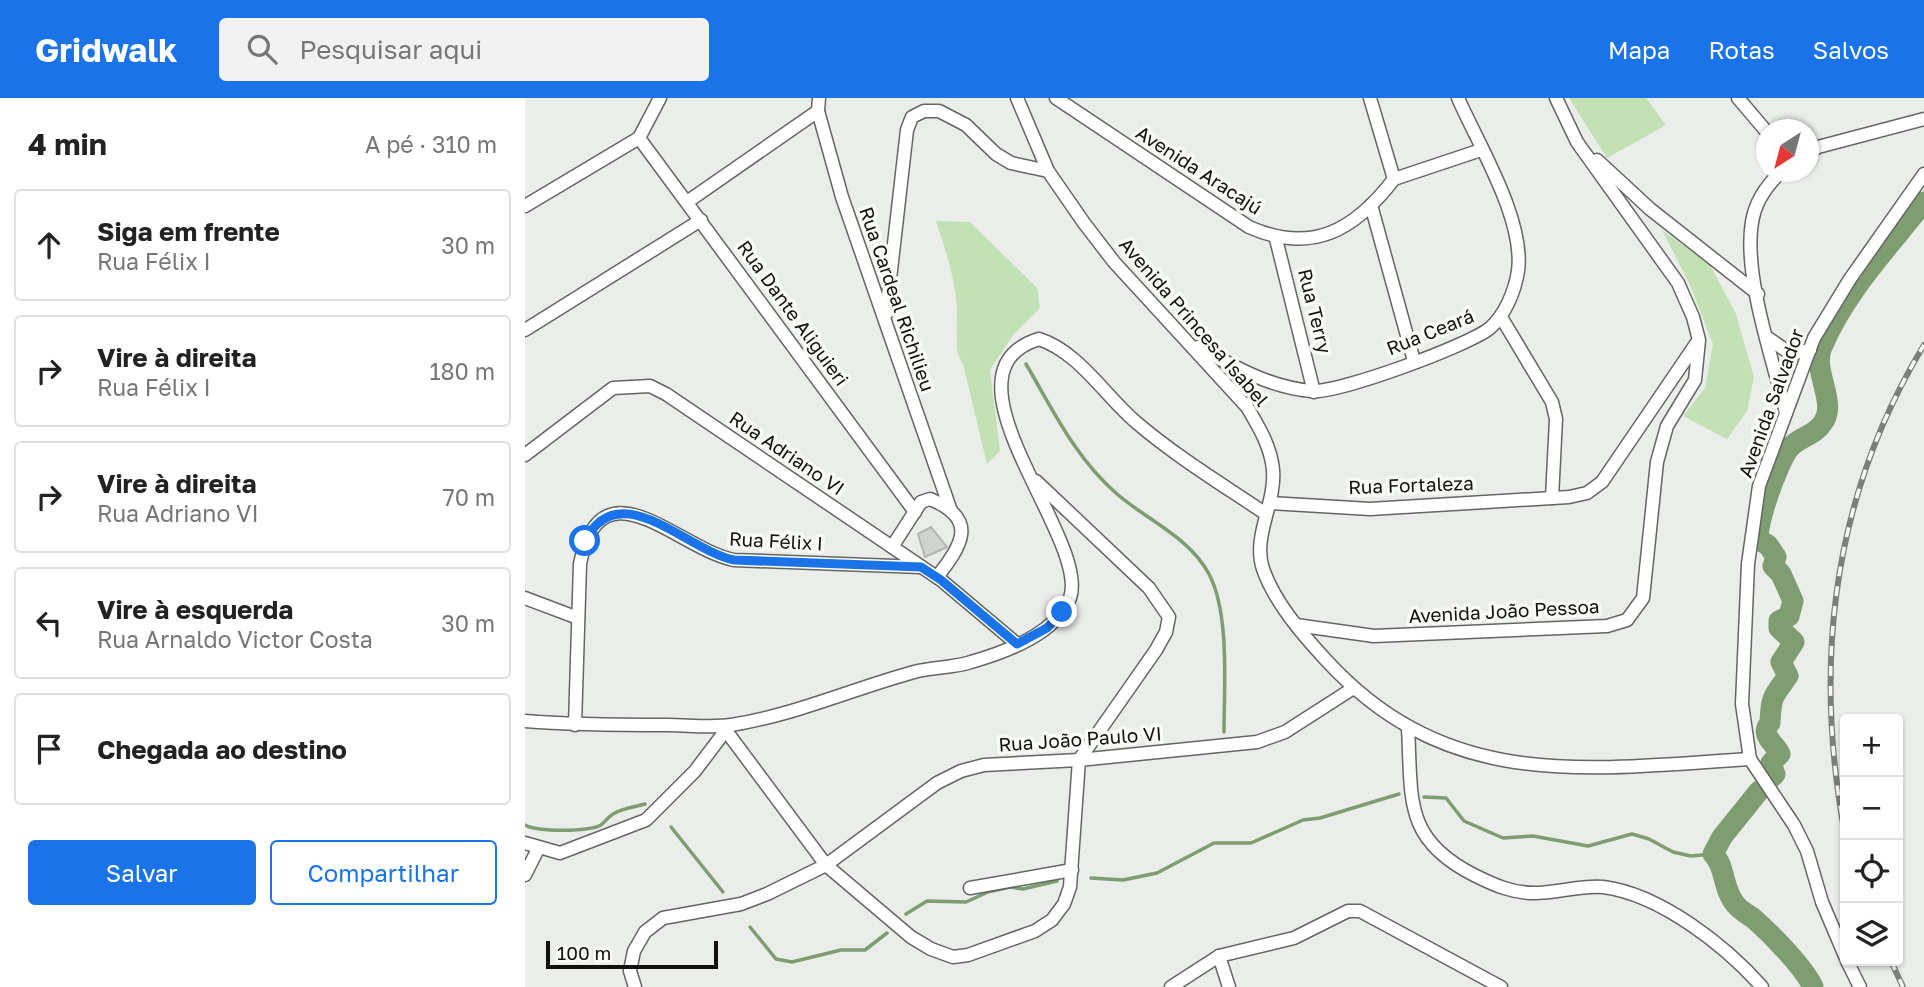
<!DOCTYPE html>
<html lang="pt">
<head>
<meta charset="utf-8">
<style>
	body { margin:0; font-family:"Golos Text",sans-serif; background:#f2f2f2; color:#222 }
	.controls { position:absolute; right:21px; bottom:21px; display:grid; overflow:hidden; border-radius:7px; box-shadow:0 2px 5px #0004 }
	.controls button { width:63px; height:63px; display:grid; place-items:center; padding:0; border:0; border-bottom:2px solid #e0e0e0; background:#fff; color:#222; font:35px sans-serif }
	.compass { position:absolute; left:1231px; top:21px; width:63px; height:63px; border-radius:50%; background:#fff; box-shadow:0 2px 5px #0004; rotate:216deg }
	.scale { position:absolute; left:21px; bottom:18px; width:172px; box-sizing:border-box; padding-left:7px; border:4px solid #111210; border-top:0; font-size:19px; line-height:24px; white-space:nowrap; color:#111210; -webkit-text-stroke:5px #f8faf6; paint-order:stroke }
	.stop { position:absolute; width:21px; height:21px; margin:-16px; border:5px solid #1a73e8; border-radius:50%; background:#fff }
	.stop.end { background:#1a73e8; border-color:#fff; box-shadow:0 2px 7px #0008 }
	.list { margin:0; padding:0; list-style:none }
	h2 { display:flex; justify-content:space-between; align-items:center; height:91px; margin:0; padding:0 28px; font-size:30px }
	h2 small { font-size:23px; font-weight:400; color:#767676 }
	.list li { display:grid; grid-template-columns:46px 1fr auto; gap:21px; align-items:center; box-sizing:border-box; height:112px; margin:0 14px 14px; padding:0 14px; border:2px solid #e0e0e0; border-radius:7px }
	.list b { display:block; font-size:26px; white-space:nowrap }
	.list p { margin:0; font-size:23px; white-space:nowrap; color:#767676 }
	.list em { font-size:23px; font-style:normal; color:#767676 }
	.actions { display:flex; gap:14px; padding:21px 28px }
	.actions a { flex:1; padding:16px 0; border:2px solid #1a73e8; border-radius:7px; text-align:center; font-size:24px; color:#1a73e8 }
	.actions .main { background:#1a73e8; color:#fff }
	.icon { flex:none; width:38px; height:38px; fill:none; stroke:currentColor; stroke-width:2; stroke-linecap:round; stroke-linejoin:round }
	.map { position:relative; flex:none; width:1399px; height:889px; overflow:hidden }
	header { display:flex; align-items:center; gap:42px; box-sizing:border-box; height:98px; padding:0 35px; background:#1a73e8; color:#fff }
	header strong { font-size:33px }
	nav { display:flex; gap:38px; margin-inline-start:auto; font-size:24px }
	.search { width:490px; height:63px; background:#f2f2f2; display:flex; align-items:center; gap:18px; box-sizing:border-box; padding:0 24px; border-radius:7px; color:#767676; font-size:26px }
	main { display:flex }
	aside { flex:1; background:#fff }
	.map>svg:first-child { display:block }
</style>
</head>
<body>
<header>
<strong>Gridwalk</strong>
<div class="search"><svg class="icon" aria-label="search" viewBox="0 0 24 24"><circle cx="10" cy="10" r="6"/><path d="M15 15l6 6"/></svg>Pesquisar aqui</div>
<nav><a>Mapa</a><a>Rotas</a><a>Salvos</a></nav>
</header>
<main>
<aside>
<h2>4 min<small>A pé · 310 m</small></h2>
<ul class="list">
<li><svg class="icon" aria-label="ahead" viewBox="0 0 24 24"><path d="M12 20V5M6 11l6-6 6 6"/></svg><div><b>Siga em frente</b><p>Rua Félix I</p></div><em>30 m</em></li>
<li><svg class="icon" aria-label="right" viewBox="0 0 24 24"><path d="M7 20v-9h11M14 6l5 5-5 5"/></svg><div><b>Vire à direita</b><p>Rua Félix I</p></div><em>180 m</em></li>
<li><svg class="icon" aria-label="right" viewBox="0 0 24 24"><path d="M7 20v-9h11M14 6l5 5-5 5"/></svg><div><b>Vire à direita</b><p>Rua Adriano VI</p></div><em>70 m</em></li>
<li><svg class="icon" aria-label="left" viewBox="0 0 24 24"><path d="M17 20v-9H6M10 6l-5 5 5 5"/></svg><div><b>Vire à esquerda</b><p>Rua Arnaldo Victor Costa</p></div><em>30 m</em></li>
<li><svg class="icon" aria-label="arrive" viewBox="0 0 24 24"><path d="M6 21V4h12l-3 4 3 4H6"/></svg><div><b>Chegada ao destino</b></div></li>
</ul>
<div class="actions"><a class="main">Salvar</a><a>Compartilhar</a></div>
</aside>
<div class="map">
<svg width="1399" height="889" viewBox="0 0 1399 889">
	<rect width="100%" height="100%" fill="#eaede9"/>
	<!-- green -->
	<g fill="#c2e2b5">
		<polygon points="1044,0 1121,0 1141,27 1082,60"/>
		<path d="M411 123 445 124 512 190 515 210 488 237 465 272 475 353 462 366 438 266C429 253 432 239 432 224 433 189 422 156 411 123Z"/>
		<polygon points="1137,132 1185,167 1211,216 1229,279 1222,313 1202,341 1158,318 1180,290 1188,246 1165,187"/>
	</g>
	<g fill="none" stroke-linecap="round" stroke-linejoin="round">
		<!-- stream -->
		<g stroke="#7e9e71" stroke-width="3.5">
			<path d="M501 266C528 312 551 361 592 396 622 422 664 439 684 476 705 516 699 589 699 634"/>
			<polyline points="899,699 921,700 939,723 978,740 1008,738 1063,748 1107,736 1124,741 1148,754 1166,758 1188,756"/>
			<path d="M0 727C13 734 63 734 76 727 80 724 83 719 88 716 97 710 110 709 120 706"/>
			<polyline points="146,729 198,794"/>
			<polyline points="566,780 598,782 632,775 689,745 726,745 778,722 795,720 874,696"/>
			<polyline points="381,816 402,803 441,804 463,794 485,789 498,791 532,783"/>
			<polyline points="225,829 251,861 267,864 316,852 340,852 362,835"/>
		</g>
		<!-- river -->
		<g stroke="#7e9e71" stroke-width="21">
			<path d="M1247 679 1250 676 1246 665 1255 656C1250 645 1234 637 1245 625 1246 598 1248 599 1263 578L1256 564 1269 544 1254 530V523L1264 518 1268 503 1256 476 1248 468 1251 459 1243 447 1234 442C1229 430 1254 363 1263 352 1271 340 1289 338 1297 326 1314 305 1286 273 1297 249 1320 194 1363 150 1399 104"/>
			<path d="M1234 693 1197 739 1188 756C1201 768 1197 791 1211 807 1215 812 1222 816 1228 820 1245 835 1279 869 1288 889"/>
		</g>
	</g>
	<!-- building -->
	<polygon fill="#d0d3cf" stroke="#b4b6b3" stroke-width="2" points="406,429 422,449 400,459 393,436"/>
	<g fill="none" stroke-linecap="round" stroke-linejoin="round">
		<!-- minor casing -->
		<g stroke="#646663" stroke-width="15">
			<g id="minor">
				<polyline points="294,0 293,13 317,99 426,413"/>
				<path d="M492 0 523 73 559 125 589 164 722 309C734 329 746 349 748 372 751 405 727 439 738 471 750 505 777 536 801 562 923 695 1062 671 1225 661"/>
				<path d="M531 0 724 129C787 157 830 132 869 81L845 0"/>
				<polyline points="1213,0 1241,33"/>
				<polyline points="114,40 390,414"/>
				<polyline points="1283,55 1293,49 1399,21"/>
				<polyline points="1072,62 1125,111 1233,196"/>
				<path d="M1256 74C1242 87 1230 105 1227 124 1218 177 1248 262 1261 315"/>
				<polyline points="869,81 956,52"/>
				<polyline points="162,104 293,13"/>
				<polyline points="846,107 889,263"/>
				<polyline points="0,108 114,40 135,0"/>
				<polyline points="751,141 789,294"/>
				<polyline points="361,216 382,32 387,19 399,13 414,13 441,27 471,56 486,65 523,73"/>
				<polyline points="976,219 1027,304 1031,321 1027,400"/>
				<polyline points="0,232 176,122"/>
				<polyline points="1243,240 1266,256 1285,252"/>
				<path d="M673 249C710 269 744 289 786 293 812 296 945 247 965 230 980 217 990 193 993 173 1000 122 954 48 933 0"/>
				<polyline points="0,357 88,290 125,288 141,296 416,482 492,546"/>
				<polyline points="745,405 845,411 1044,399 1062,395 1077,384 1173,243"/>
				<path d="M367 449 396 404 405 401C454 421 437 447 412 479"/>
				<polyline points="0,500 53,520"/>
				<polyline points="771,527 849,538 1082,528 1102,522 1118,500 1132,364 1142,328 1170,282 1174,242 1168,219 1153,185 1052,44 1031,0"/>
				<path d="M0 623C48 627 95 627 143 627 163 627 186 630 206 627 270 617 327 591 389 574 408 569 428 570 446 564 481 554 531 536 545 500 566 441 406 274 514 241 554 254 580 298 612 325 652 359 698 387 741 416"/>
				<path d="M50 627 55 466C76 360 153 451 209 462L396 469"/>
				<path d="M883 630C887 701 878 741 949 777 969 787 987 795 1009 795 1032 795 1056 787 1078 789 1135 796 1201 848 1237 889"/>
				<polyline points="202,634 301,767 386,839 406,851 428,859 443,857 510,833 527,822 539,806 545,789 554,662 631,552 641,534 644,519 624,490 511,383"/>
				<polyline points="0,745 35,755 121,722 170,673 204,628"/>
				<polyline points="0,777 13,751"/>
				<polyline points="445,790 547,772"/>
				<polyline points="694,858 704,889"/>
				<polyline points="1320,858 1297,804 1282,753 1269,727 1225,661 1217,606 1223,466 1234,388 1289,240 1325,181 1399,76"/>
				<polyline points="1322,863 1335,889"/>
				<polyline points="110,889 105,873 109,853 120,834 138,820 216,806 242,796 301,767 412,685 436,673 459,667 554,662 732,644 760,634 827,591"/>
				<polyline points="646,889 694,858 769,840 823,813 835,813 976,889"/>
			</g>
		</g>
		<!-- minor -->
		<use href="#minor" stroke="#fff" stroke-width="12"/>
		<!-- rail casing -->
		<g stroke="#7d7f7c" stroke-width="6">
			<g id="rail">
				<path d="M1320 737C1288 565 1307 399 1399 247"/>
				<polyline points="1366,863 1378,889"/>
			</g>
		</g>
		<!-- rail -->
		<use href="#rail" stroke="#f8faf6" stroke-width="3.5" stroke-dasharray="10" stroke-linecap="butt"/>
	</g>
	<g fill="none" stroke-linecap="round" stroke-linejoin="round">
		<!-- route -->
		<path stroke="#1a73e8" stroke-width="9" d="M60 443C94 376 161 452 209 462L396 469 416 482 492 546 522 530 537 514"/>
	</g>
	<g text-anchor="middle" stroke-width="7" stroke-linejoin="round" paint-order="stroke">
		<!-- street labels -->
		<g font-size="19" fill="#111210" stroke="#f8faf6">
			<text transform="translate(674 72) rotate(33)" y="7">Avenida Aracajú</text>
			<text transform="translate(372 201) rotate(71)" y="7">Rua Cardeal Richilieu</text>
			<text transform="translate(790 213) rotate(76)" y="7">Rua Terry</text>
			<text transform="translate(268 215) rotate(54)" y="7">Rua Dante Aliguieri</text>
			<text transform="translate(669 224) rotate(49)" y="7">Avenida Princesa Isabel</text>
			<text transform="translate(905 234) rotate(-22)" y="7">Rua Ceará</text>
			<text transform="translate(1246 305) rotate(-70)" y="7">Avenida Salvador</text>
			<text transform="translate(262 355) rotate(34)" y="7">Rua Adriano VI</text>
			<text transform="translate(886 387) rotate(-2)" y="7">Rua Fortaleza</text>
			<text transform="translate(251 443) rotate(3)" y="7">Rua Félix I</text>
			<text transform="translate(979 513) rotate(-3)" y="7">Avenida João Pessoa</text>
			<text transform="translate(555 641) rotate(-4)" y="7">Rua João Paulo VI</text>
		</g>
	</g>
</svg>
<div class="controls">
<button>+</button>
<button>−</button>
<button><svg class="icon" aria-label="locate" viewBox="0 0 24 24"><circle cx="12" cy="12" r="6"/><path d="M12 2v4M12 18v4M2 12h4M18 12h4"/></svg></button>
<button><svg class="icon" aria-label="layers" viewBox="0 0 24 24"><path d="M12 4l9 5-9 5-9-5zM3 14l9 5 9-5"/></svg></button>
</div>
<svg class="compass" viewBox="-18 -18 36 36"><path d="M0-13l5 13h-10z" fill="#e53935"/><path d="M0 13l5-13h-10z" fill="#767676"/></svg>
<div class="scale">100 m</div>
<div class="stop" style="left:60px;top:443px"></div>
<div class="stop end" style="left:537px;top:514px"></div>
</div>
</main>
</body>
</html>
